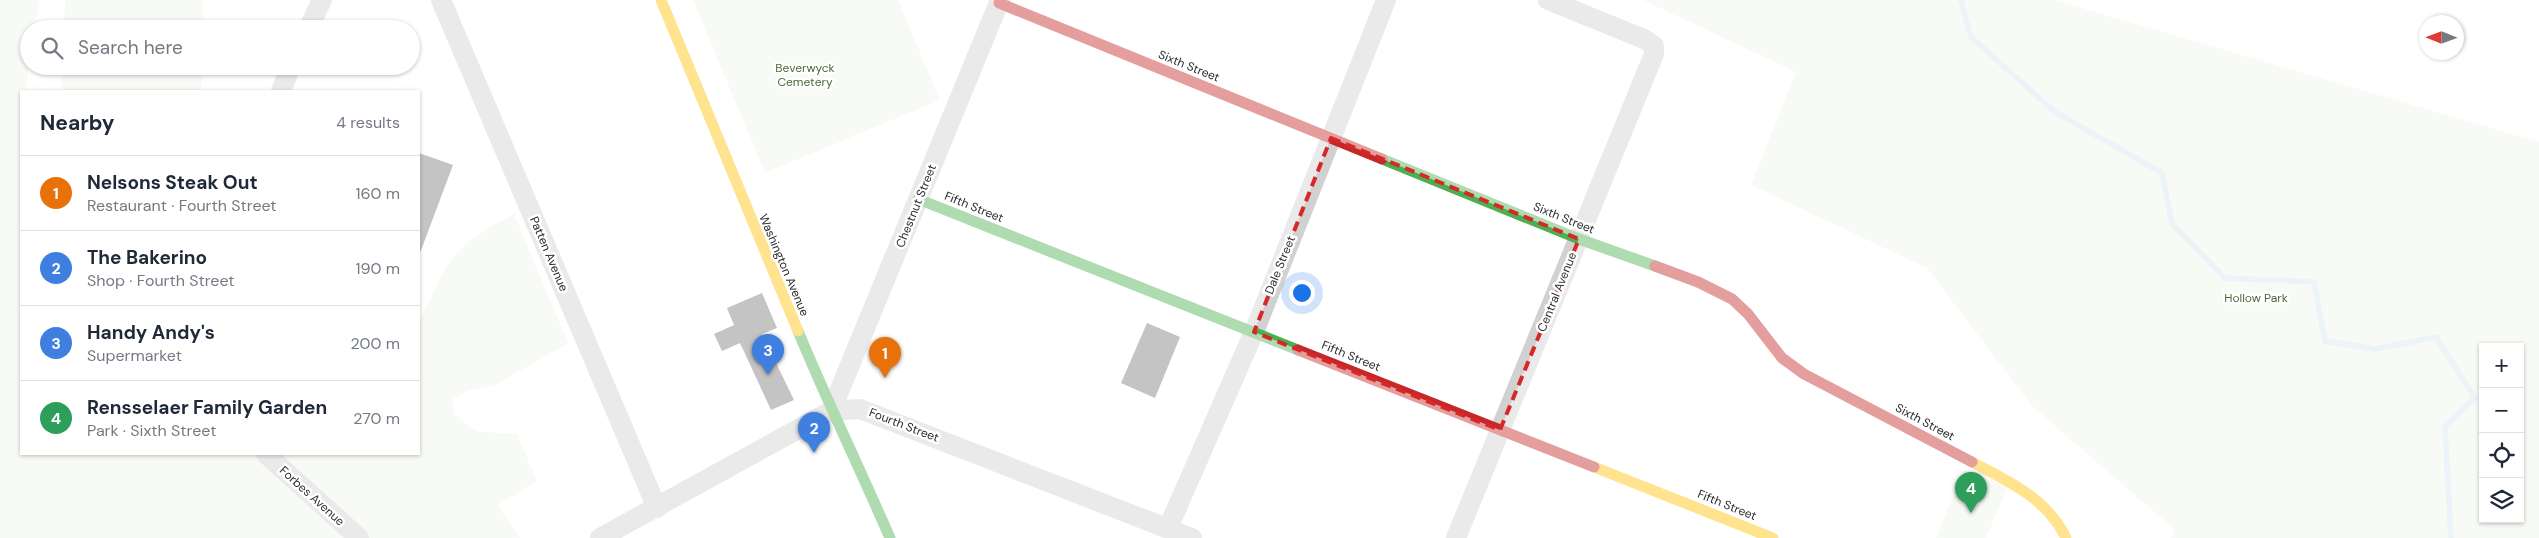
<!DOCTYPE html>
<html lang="en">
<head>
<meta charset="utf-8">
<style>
	body { margin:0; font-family:"DM Sans",sans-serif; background:#f2f2f3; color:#1f2937 }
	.controls { position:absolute; right:15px; bottom:15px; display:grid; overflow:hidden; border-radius:0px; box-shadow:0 1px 4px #0004 }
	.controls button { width:45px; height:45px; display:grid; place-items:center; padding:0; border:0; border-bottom:1px solid #e0e1e3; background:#fff; color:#1f2937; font:25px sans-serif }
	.compass { position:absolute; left:2419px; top:15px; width:45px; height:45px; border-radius:50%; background:#fff; box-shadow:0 1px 4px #0004; rotate:271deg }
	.you { position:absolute; left:1301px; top:292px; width:18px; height:18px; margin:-12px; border:4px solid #fff; border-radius:50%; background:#1a73e8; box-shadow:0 0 0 8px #1a73e833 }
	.badge { display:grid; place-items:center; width:32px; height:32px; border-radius:50%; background:#767676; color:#fff; font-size:16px; font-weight:700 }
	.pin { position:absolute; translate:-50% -41px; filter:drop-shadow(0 1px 2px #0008) }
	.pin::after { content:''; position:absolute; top:26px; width:18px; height:15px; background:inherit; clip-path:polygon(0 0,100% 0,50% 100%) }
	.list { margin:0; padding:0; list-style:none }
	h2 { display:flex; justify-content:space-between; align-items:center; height:65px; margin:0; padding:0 20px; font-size:21px }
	h2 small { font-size:16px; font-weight:400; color:#747a83 }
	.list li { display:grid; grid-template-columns:32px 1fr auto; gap:15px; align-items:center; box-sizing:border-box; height:75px; padding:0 20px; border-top:1px solid #e0e1e3 }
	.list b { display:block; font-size:19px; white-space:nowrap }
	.list p { margin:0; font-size:16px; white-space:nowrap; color:#747a83 }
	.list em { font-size:16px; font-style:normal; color:#747a83 }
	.icon { flex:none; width:28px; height:28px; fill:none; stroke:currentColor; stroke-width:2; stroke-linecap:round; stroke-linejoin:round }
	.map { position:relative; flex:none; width:2539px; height:538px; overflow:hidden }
	.search { position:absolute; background:#fff; box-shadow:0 1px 4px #0004; left:20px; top:20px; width:400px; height:55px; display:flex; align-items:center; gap:12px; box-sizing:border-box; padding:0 18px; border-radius:28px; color:#747a83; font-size:19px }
	.panel { position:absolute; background:#fff; box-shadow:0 1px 4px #0004; left:20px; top:90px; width:400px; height:365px; border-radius:0px }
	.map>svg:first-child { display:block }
</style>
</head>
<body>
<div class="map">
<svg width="2539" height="538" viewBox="0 0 2539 538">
	<rect width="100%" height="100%" fill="#fff"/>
	<!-- green -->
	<g fill="#eef4e9" fill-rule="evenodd">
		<path d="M0 0H40L35 29H29V66L26 91H21V454H419V319C432 302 437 279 450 262 466 240 491 226 514 214L568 343 495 385 467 391 453 399 454 414 476 431 517 434 537 481 498 505 520 538H0Z"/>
		<polygon points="65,0 203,0 203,29 64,29"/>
		<polygon points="693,0 898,0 940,100 765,173"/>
		<path d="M1643 0H2054L2539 142V538H2171L2174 529 2032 406 1927 268 1751 185 1796 72ZM2483 347H2520V519H2483Z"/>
		<polygon points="63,66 202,66 201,91 62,91"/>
		<polygon points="1964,470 2007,488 1986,538 1936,538"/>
	</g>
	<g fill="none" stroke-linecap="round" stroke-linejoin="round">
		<!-- stream -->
		<polyline stroke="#d4e4f2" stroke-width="5.5" points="1961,0 1971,37 2055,112 2162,173 2172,224 2225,278 2314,282 2325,341 2375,349 2436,337 2475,398 2445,426 2451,538"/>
	</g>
	<!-- building -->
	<g fill="#7d7d7d">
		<polygon points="419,153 453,165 420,253 419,253"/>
		<polygon points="762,293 777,328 762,334 794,400 771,410 740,343 722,351 714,334 734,325 727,308"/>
		<polygon points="1147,323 1180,337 1155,398 1121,383"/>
	</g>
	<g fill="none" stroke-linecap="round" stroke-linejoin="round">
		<!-- street -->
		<g stroke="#d1d1d1" stroke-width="20">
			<polyline points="441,0 657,508"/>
			<polyline points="308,29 322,0"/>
			<polyline points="281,91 291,66"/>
			<polyline points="831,411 1000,0"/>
			<polyline points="266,454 359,538"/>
			<polyline points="1168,528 1254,332 1386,0"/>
			<polyline points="600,538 831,411 860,409 1192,538"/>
			<polyline points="1456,538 1654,54 1654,46 1644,39 1548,0"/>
		</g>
		<!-- fast -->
		<g stroke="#4caf50" stroke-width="11">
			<polyline points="1382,159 1579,239 1655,266"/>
			<polyline points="918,199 1298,350"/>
			<path d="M798 331C827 401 860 469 890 538"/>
		</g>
		<!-- slow -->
		<g stroke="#ffc107" stroke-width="11">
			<polyline points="661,0 798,331"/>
			<path d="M1972 462C2009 482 2047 498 2066 538"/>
			<polyline points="1594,467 1773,538"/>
		</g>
		<!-- jam -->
		<g stroke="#c62828" stroke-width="11">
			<polyline points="999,3 1382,159"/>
			<polyline points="1655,266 1698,282 1732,299 1748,314 1782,358 1804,374 1972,462"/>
			<polyline points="1298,350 1594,467"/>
		</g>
	</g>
	<!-- marked area -->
	<path d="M0 0H2539V538H0ZM1331 138 1579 239 1500 430 1254 332Z" fill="#fff" fill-opacity=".55" fill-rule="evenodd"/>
	<path fill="none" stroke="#d62828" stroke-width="4" stroke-dasharray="10 6" stroke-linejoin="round" d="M1331 138 1579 239 1500 430 1254 332Z"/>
	<g text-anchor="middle" stroke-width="5" stroke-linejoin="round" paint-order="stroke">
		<!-- street labels -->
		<g font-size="12" fill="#2c2c2c" stroke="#fff">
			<text transform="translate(1189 66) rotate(22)" y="4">Sixth Street</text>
			<text transform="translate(916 206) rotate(-68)" y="4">Chestnut Street</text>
			<text transform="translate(974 207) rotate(22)" y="4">Fifth Street</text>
			<text transform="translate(1564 218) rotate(22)" y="4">Sixth Street</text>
			<text transform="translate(549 254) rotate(67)" y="4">Patten Avenue</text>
			<text transform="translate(784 265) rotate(67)" y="4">Washington Avenue</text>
			<text transform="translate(1280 265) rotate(-68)" y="4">Dale Street</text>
			<text transform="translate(1557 292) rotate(-68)" y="4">Central Avenue</text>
			<text transform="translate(1351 356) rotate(22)" y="4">Fifth Street</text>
			<text transform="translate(1925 422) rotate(28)" y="4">Sixth Street</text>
			<text transform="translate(904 425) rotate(21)" y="4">Fourth Street</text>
			<text transform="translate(312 496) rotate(42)" y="4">Forbes Avenue</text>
			<text transform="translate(1727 505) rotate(22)" y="4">Fifth Street</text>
		</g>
		<!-- park labels -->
		<g font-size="12" fill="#4a6937" stroke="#fff">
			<text x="805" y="72">Beverwyck<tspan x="805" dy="14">Cemetery</tspan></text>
			<text x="2256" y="302">Hollow Park</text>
		</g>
	</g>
</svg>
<div class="controls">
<button>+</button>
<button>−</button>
<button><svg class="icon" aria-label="locate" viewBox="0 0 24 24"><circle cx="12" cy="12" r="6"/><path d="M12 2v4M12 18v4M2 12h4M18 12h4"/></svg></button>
<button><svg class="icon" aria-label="layers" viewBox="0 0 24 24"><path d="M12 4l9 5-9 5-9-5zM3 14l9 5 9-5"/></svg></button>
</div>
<svg class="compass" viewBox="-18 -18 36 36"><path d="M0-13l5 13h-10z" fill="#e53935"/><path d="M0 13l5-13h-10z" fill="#747a83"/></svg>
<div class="you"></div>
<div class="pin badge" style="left:885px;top:378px;background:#e8710a">1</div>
<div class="pin badge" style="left:814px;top:453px;background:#3f7fe0">2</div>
<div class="pin badge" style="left:768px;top:375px;background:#3f7fe0">3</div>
<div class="pin badge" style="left:1971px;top:513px;background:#2e9e5b">4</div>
<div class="search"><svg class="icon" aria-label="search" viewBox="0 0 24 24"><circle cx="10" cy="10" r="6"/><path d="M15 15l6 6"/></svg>Search here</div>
<section class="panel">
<h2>Nearby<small>4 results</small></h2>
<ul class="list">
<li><span class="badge" style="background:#e8710a">1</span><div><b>Nelsons Steak Out</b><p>Restaurant · Fourth Street</p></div><em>160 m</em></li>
<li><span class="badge" style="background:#3f7fe0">2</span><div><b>The Bakerino</b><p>Shop · Fourth Street</p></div><em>190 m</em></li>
<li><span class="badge" style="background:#3f7fe0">3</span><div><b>Handy Andy's</b><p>Supermarket</p></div><em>200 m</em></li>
<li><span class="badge" style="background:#2e9e5b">4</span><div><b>Rensselaer Family Garden</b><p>Park · Sixth Street</p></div><em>270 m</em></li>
</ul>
</section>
</div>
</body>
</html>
